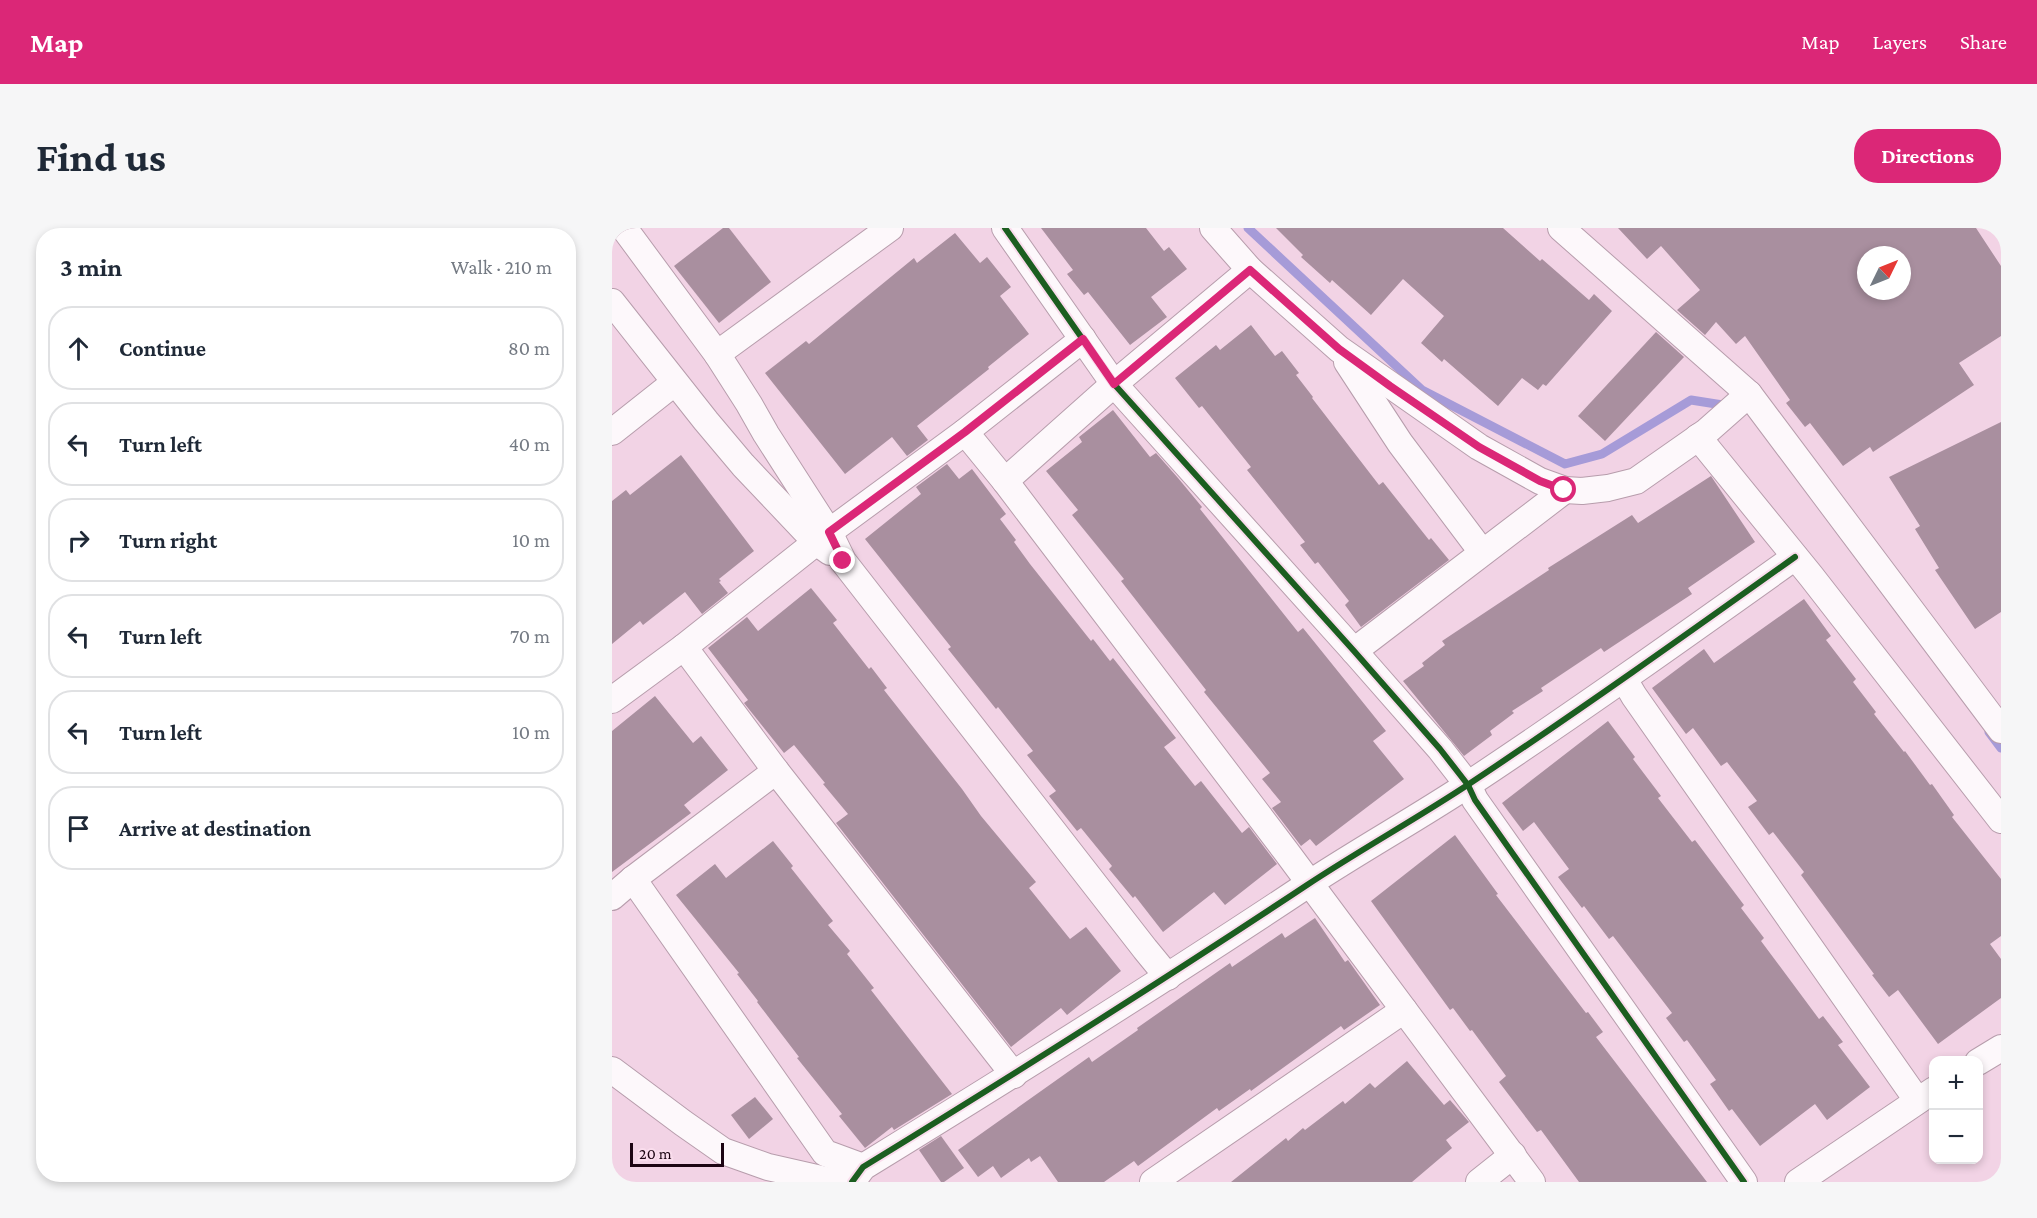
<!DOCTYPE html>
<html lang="en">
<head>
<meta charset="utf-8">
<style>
	body { margin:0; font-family:"Crimson Pro",serif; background:#f6f6f7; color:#1f2937 }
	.controls { position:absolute; right:18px; bottom:18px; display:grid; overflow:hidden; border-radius:12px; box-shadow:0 3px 9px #0003 }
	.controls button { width:54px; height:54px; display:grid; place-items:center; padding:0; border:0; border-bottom:2px solid #e0e1e3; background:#fff; color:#1f2937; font:30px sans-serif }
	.compass { position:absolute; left:1245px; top:18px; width:54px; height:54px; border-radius:50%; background:#fff; box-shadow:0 3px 9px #0003; rotate:47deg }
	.scale { position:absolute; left:18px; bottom:15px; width:94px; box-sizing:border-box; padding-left:6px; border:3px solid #1c0513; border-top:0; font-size:16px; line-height:21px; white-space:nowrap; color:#1c0513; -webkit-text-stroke:4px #fadded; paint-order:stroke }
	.stop { position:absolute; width:18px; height:18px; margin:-14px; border:4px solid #db2777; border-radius:50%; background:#fff }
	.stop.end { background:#db2777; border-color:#fff; box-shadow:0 2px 6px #0008 }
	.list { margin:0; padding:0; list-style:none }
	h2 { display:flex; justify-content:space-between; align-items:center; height:78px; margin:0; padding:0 24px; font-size:26px }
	h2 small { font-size:20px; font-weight:400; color:#747a83 }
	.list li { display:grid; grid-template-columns:39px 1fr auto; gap:18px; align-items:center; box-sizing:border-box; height:84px; margin:0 12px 12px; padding:0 12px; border:2px solid #e0e1e3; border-radius:24px }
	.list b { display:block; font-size:22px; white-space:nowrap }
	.list em { font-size:20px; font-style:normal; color:#747a83 }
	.icon { flex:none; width:33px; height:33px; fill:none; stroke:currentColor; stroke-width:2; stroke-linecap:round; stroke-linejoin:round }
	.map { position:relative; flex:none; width:1389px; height:954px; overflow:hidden; border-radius:24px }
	header { display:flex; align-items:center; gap:36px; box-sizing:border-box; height:84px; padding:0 30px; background:#db2777; color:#fff }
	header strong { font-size:28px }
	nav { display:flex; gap:33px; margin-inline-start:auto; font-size:21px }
	.intro { display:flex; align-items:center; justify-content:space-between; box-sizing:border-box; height:144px; padding:0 36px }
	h1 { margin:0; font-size:42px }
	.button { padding:15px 27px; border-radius:24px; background:#db2777; color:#fff; font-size:21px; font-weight:700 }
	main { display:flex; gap:36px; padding:0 36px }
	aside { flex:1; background:#fff; border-radius:24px; box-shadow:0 3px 9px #0003 }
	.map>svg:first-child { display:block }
</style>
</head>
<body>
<header>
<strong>Map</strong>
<nav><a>Map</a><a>Layers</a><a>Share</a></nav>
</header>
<div class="intro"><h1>Find us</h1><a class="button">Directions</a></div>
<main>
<aside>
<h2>3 min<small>Walk · 210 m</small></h2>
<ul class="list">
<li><svg class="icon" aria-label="ahead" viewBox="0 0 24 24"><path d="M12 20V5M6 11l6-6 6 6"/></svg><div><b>Continue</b></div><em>80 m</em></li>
<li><svg class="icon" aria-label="left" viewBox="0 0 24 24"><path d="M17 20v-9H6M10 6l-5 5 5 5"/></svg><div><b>Turn left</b></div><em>40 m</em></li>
<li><svg class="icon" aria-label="right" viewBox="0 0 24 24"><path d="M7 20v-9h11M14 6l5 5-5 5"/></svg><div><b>Turn right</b></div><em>10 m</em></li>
<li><svg class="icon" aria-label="left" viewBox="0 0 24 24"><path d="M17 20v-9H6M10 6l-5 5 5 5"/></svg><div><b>Turn left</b></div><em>70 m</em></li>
<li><svg class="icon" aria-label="left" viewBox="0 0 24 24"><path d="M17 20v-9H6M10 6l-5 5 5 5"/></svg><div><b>Turn left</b></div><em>10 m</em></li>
<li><svg class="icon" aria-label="arrive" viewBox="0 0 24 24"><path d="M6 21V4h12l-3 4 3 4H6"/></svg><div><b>Arrive at destination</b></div></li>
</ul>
</aside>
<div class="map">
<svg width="1389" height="954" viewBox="0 0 1389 954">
	<rect width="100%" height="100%" fill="#f2d3e5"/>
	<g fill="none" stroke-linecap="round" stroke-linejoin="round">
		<!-- stream -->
		<g stroke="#a69bd8" stroke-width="9">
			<polyline points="636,0 810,162 953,236 990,226 1079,172 1117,178"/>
			<polyline points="1377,504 1389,520"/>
		</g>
	</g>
	<!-- building -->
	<g fill="#a98f9f" fill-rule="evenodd">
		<polygon points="111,0 117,0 159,54 107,95 62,38"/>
		<polygon points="429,0 534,0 552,23 557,19 575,41 539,69 555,89 518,117 476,64 472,67 455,46 461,42"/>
		<polygon points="664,0 891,0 928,33 930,31 977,72 982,66 1000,83 934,158 931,156 926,162 910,150 886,178 832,131 830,134 809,115 832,88 791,51 759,87 720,52 718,55 689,29 691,27"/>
		<path d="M1006 0H1364L1389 38V108L1347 135 1362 157 1261 224 1258 219 1231 238 1198 195 1193 199 1174 175 1178 172 1133 108 1124 116 1104 94 1093 107 1065 82 1088 62 1049 18 1035 31ZM1254 27H1290V63H1254Z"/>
		<polygon points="343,5 368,35 375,29 399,59 388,68 417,106 376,139 377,141 305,198 316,212 295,228 280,209 233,246 153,145 194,113 197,116 302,30 305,35"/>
		<polygon points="639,97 663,128 670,123 687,145 684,147 701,169 700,170 767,257 771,254 817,312 819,310 837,332 749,399 733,377 737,373 706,334 703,336 688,317 693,314 635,242 639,239 590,178 587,180 563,150 604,117 608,122"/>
		<polygon points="1044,104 1072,129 993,213 966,188"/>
		<polygon points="501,182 538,229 544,225 566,250 590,279 588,281 686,404 691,400 774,503 761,513 792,551 704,618 698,611 689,618 660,580 669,574 650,551 658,545 592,464 594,462 509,353 512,351 460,287 466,282 434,243 470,214 467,209"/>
		<polygon points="1389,194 1389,384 1363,401 1323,342 1327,340 1303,301 1308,298 1277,249"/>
		<polygon points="69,227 142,323 107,351 109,353 107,354 116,365 90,386 73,364 31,397 28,393 0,416 0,273 14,262 18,267"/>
		<polygon points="335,236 347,251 360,241 394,286 388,291 404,312 402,314 418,336 479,413 481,411 498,433 501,430 564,510 552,519 583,558 589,553 630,605 637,599 665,636 613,677 602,664 551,704 523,668 521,670 497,641 500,638 469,600 465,603 437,568 444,563 415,527 421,523 386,479 384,481 336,421 339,419 253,311 309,266 304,259"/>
		<polygon points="1099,248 1143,314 1076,360 1080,366 992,424 989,420 929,460 931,463 900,483 902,485 878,503 880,507 852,528 791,453 812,438 810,435 833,417 830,413 937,342 936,340 1020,287 1026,295"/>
		<polygon points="199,360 225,392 221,395 257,441 259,439 275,460 272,462 350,561 369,588 424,654 417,660 458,711 474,699 509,743 455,787 449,780 399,819 224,595 236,586 211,556 213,555 182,517 172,525 132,475 136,472 96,420 135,389 146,403"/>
		<polygon points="1192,371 1219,408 1214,412 1244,451 1241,454 1264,484 1262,486 1292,524 1293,523 1318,557 1320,556 1342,587 1340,589 1389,651 1389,708 1378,716 1389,731 1389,770 1326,816 1286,762 1277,769 1260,747 1262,746 1189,647 1192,644 1161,604 1157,607 1136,579 1145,573 1115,534 1109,538 1081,500 1074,506 1040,460 1092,421 1102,435"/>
		<polygon points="43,468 81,515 89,508 116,542 72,577 79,585 0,644 0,503"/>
		<polygon points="996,493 1023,529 1021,531 1049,568 1046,570 1080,614 1083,612 1132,677 1129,680 1152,710 1149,713 1207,791 1211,788 1231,814 1226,817 1258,859 1215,892 1203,876 1148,918 1120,881 1117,883 1098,856 1104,852 1075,812 1072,814 1054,790 1060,785 1001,708 997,711 972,678 970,680 946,649 957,641 922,594 911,603 890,575"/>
		<polygon points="843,607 886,666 884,667 974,785 976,784 991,804 984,809 1095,954 967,954 929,902 925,904 887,854 894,848 860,802 858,803 841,780 838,782 759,673"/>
		<polygon points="161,613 181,638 179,640 221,693 216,697 238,723 235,726 262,760 259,762 340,866 282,902 280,899 253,920 227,888 230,886 185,830 187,829 145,774 146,773 125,746 127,745 64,667 103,636 114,650"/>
		<polygon points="703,690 733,734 736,732 768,777 732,802 729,798 639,863 638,861 607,883 605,880 526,938 522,933 492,954 446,954 428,928 419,934 417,930 389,950 381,938 366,949 346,922 477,829 480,834 526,802 525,800 618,735 620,739 670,705 673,710"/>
		<polygon points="795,833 832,877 838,872 857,894 834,912 840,920 800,954 619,954 674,910 676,913 691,900 693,902 731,873 733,876 758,855 763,860"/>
		<polygon points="143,869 161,891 137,911 119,887"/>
		<polygon points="329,908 352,940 332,954 329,954 307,922"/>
	</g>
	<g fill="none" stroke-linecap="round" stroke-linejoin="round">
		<!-- street casing -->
		<g stroke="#b79dac" stroke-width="28">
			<g id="street">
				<polyline points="12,0 105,126 137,176 154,206 217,304 231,333 533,721 556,749"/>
				<polyline points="393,0 502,156 742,423 828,521 856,557 863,572 1132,954"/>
				<polyline points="601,0 638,42 727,121 867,219 928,253 953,262 970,263 996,260 1024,253 1094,204 1137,166"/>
				<polyline points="949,0 1137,166 1389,502"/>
				<polyline points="0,74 94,193 131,237 204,314 218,324"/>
				<polyline points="105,126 278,0"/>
				<polyline points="735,134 788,215 870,324"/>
				<polyline points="0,204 62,155"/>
				<polyline points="353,204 393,253 673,622 920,954"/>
				<polyline points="1086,209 1199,348 1389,592"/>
				<polyline points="393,253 502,156 638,42"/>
				<polyline points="72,419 164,543 402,847"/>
				<polyline points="742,423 953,262"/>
				<polyline points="1012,451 1022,468 1305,872"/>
				<polyline points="0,472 72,419 217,304 353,204 471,111"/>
				<polyline points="21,651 213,925 251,939"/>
				<polyline points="0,669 21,651 164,543"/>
				<polyline points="1366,834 1389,820"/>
				<polyline points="0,842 71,895 111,923 156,939 222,954"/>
				<path d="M240 954 251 939C401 847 549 754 695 657 748 622 804 591 857 556 967 483 1075 406 1183 329"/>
				<polyline points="541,954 792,782"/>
				<polyline points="867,954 901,927"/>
				<polyline points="1186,954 1322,862"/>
			</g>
		</g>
		<!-- street -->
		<use href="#street" stroke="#fdf8fb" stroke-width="26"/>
		<!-- cycleway casing -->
		<g stroke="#fadded" stroke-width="10">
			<g id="cycleway">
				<polyline points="393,0 502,156 742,423 828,521 856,557 863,572 1132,954"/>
				<path d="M240 954 251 939C401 847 549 754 695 657 748 622 804 591 857 556 967 483 1075 406 1183 329"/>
			</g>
		</g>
		<!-- cycleway -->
		<use href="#cycleway" stroke="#1b5e20" stroke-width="6"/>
	</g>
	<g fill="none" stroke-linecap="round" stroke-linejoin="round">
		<!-- route -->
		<polyline stroke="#db2777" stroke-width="8" points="231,333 217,304 353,204 471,111 502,156 638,42 727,121 778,158 867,219 928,253 952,262"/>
	</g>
</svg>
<div class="controls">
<button>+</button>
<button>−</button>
</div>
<svg class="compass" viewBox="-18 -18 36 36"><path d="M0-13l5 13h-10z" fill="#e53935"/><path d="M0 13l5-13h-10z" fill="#747a83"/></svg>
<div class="scale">20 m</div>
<div class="stop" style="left:952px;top:262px"></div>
<div class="stop end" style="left:231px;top:333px"></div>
</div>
</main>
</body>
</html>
